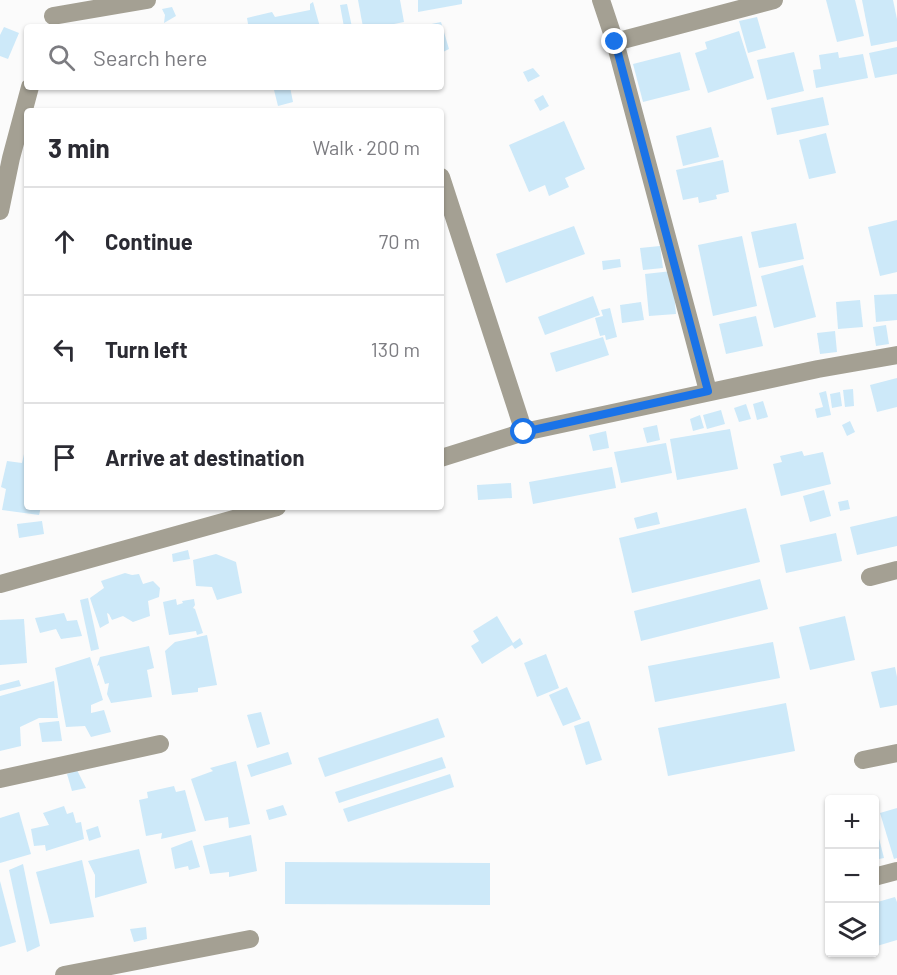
<!DOCTYPE html>
<html lang="en">
<head>
<meta charset="utf-8">
<style>
	body { margin:0; font-family:Barlow,sans-serif; background:#f2f2f3; color:#2b2b33 }
	.controls { position:absolute; right:18px; bottom:18px; display:grid; overflow:hidden; border-radius:6px; box-shadow:0 2px 4px #0004 }
	.controls button { width:54px; height:54px; display:grid; place-items:center; padding:0; border:0; border-bottom:2px solid #e1e1e2; background:#fff; color:#2b2b33; font:30px sans-serif }
	.stop { position:absolute; width:18px; height:18px; margin:-14px; border:4px solid #1a73e8; border-radius:50%; background:#fff }
	.stop.end { background:#1a73e8; border-color:#fff; box-shadow:0 2px 6px #0008 }
	.list { margin:0; padding:0; list-style:none }
	h2 { display:flex; justify-content:space-between; align-items:center; height:78px; margin:0; padding:0 24px; font-size:26px }
	h2 small { font-size:20px; font-weight:400; color:#7c7c81 }
	.list li { display:grid; grid-template-columns:39px 1fr auto; gap:18px; align-items:center; box-sizing:border-box; height:108px; padding:0 24px; border-top:2px solid #e1e1e2 }
	.list b { display:block; font-size:22px; white-space:nowrap }
	.list em { font-size:20px; font-style:normal; color:#7c7c81 }
	.icon { flex:none; width:33px; height:33px; fill:none; stroke:currentColor; stroke-width:2; stroke-linecap:round; stroke-linejoin:round }
	.map { position:relative; flex:none; width:897px; height:975px; overflow:hidden }
	.search { position:absolute; background:#fff; box-shadow:0 2px 4px #0004; left:24px; top:24px; width:420px; height:66px; display:flex; align-items:center; gap:15px; box-sizing:border-box; padding:0 21px; border-radius:6px; color:#7c7c81; font-size:22px }
	.panel { position:absolute; background:#fff; box-shadow:0 2px 4px #0004; left:24px; top:108px; width:420px; height:402px; border-radius:6px }
	.map>svg:first-child { display:block }
</style>
</head>
<body>
<div class="map">
<svg width="897" height="975" viewBox="0 0 897 975">
	<rect width="100%" height="100%" fill="#fbfbfb"/>
	<!-- building -->
	<g fill="#cde9f9">
		<polygon points="358,0 400,0 404,22 379,27 363,27"/>
		<polygon points="418,0 462,0 462,4 418,12"/>
		<polygon points="826,0 855,0 864,36 837,42"/>
		<polygon points="862,0 893,0 897,19 897,41 871,46"/>
		<polygon points="313,2 320,27 240,27 248,24 247,18 272,12 275,17 310,10 310,4"/>
		<polygon points="347,4 352,27 344,27 340,5"/>
		<polygon points="172,7 176,16 164,23 165,15 162,9"/>
		<polygon points="757,17 766,48 748,53 739,21"/>
		<polygon points="441,22 449,49 441,53 441,27 422,26"/>
		<polygon points="4,27 19,33 8,59 0,56 0,35"/>
		<polygon points="739,31 754,78 708,93 695,53 707,49 705,42"/>
		<polygon points="897,47 897,74 875,78 869,53"/>
		<polygon points="680,52 690,90 643,102 633,64"/>
		<polygon points="794,52 804,91 767,100 757,60"/>
		<polygon points="838,52 839,58 863,54 868,78 816,88 813,70 821,69 819,55"/>
		<polygon points="533,68 540,76 528,82 523,72"/>
		<polygon points="290,87 293,102 278,106 274,90"/>
		<polygon points="543,95 549,106 540,111 534,100"/>
		<polygon points="823,97 829,125 777,135 771,108"/>
		<polygon points="564,121 585,169 565,178 569,187 549,196 545,185 529,192 509,145"/>
		<polygon points="711,127 719,157 683,166 676,136"/>
		<polygon points="826,133 836,173 809,179 799,140"/>
		<polygon points="723,160 729,192 716,195 717,199 699,203 698,197 683,200 676,170"/>
		<polygon points="897,220 897,272 880,276 868,227"/>
		<polygon points="796,223 804,259 759,268 751,232"/>
		<polygon points="574,226 585,254 506,283 496,254"/>
		<polygon points="742,236 757,306 713,316 698,245"/>
		<polygon points="660,246 663,268 643,270 640,248"/>
		<polygon points="620,259 621,267 603,270 602,261"/>
		<polygon points="803,265 816,317 774,328 761,276"/>
		<polygon points="672,271 676,314 649,316 645,274"/>
		<polygon points="897,294 897,320 876,322 874,295"/>
		<polygon points="593,296 600,315 545,335 538,317"/>
		<polygon points="860,300 863,327 838,329 836,302"/>
		<polygon points="641,302 644,320 622,323 620,305"/>
		<polygon points="610,308 617,337 606,340 605,335 600,336 595,318 603,316 601,310"/>
		<polygon points="756,316 763,346 726,354 719,324"/>
		<polygon points="886,325 889,344 876,346 873,327"/>
		<polygon points="835,331 837,352 820,354 817,333"/>
		<polygon points="603,337 609,355 556,372 550,353"/>
		<polygon points="897,378 897,407 877,412 870,385"/>
		<polygon points="853,389 854,406 845,407 843,390"/>
		<polygon points="826,391 831,415 817,418 815,409 823,407 819,393"/>
		<polygon points="840,392 842,406 832,408 830,394"/>
		<polygon points="763,401 768,417 757,420 753,404"/>
		<polygon points="746,404 751,419 739,422 734,408"/>
		<polygon points="721,410 725,424 707,429 703,415"/>
		<polygon points="700,415 704,428 693,431 690,419"/>
		<polygon points="850,421 855,432 847,436 842,425"/>
		<polygon points="657,425 660,440 647,443 643,428"/>
		<polygon points="730,429 738,469 677,480 670,439"/>
		<polygon points="606,431 609,448 593,451 589,435"/>
		<polygon points="666,443 672,473 621,483 614,452"/>
		<polygon points="802,451 804,456 823,452 831,484 781,496 773,464 782,462 780,456"/>
		<polygon points="24,454 27,455 27,507 41,507 39,515 2,510 6,489 1,487 7,461 22,463"/>
		<polygon points="612,467 616,488 533,504 529,482"/>
		<polygon points="511,483 512,498 478,500 477,485"/>
		<polygon points="824,490 831,516 810,522 803,496"/>
		<polygon points="848,500 850,509 840,511 838,502"/>
		<polygon points="746,508 760,562 632,593 619,538"/>
		<polygon points="657,512 660,524 637,529 634,518"/>
		<polygon points="897,516 897,546 857,555 850,527"/>
		<polygon points="42,521 44,534 19,538 17,524"/>
		<polygon points="836,533 842,561 786,573 780,545"/>
		<polygon points="188,550 190,559 173,562 172,554"/>
		<polygon points="216,554 236,562 242,593 217,600 212,587 196,586 193,560"/>
		<polygon points="125,573 132,575 139,574 143,584 153,581 160,588 159,597 148,601 150,616 133,622 123,616 112,620 109,614 107,613 109,623 100,628 90,598 104,588 101,581"/>
		<polygon points="760,579 768,609 641,641 634,611"/>
		<polygon points="88,598 99,649 91,651 80,600"/>
		<polygon points="176,599 177,605 183,603 182,601 194,599 195,605 193,608 195,609 203,633 197,635 196,631 169,635 163,602"/>
		<polygon points="64,613 67,621 77,620 82,636 61,639 56,629 40,633 35,618"/>
		<polygon points="497,616 513,643 520,638 523,644 515,649 512,645 482,664 471,646 479,641 473,631"/>
		<polygon points="845,616 855,660 810,670 799,627"/>
		<polygon points="24,619 27,663 0,665 0,620"/>
		<polygon points="207,635 217,685 198,688 198,692 172,695 165,651 175,642"/>
		<polygon points="773,642 780,678 655,702 648,666"/>
		<polygon points="149,646 154,668 147,670 152,697 111,703 107,694 109,683 105,684 99,665 97,666 100,657"/>
		<polygon points="546,654 559,688 537,697 524,663"/>
		<polygon points="90,657 103,700 91,705 91,713 104,710 111,732 91,737 85,726 66,727 55,668"/>
		<polygon points="895,667 897,677 897,705 880,708 871,672"/>
		<polygon points="19,680 21,686 0,691 0,685"/>
		<polygon points="54,681 58,718 39,718 20,727 21,746 0,751 0,696"/>
		<polygon points="567,687 581,719 563,726 549,695"/>
		<polygon points="786,703 795,751 668,776 658,728"/>
		<polygon points="261,712 270,744 257,748 247,715"/>
		<polygon points="438,718 445,737 325,777 318,758"/>
		<polygon points="59,721 62,741 42,742 39,723"/>
		<polygon points="589,721 602,760 586,765 574,726"/>
		<polygon points="288,752 292,764 251,777 247,765"/>
		<polygon points="442,757 446,768 339,803 335,792"/>
		<polygon points="236,761 250,824 229,828 228,817 205,821 191,779 213,771 210,768"/>
		<polygon points="77,770 86,788 72,791 67,774"/>
		<polygon points="450,774 454,787 348,822 343,809"/>
		<polygon points="174,786 176,792 185,790 196,831 161,839 162,833 146,836 139,800 148,798 147,792"/>
		<polygon points="283,805 287,815 269,820 266,810"/>
		<polygon points="64,806 67,814 73,812 76,823 81,822 84,839 46,851 45,845 34,846 31,829 49,825 43,813"/>
		<polygon points="897,808 897,858 894,859 880,813"/>
		<polygon points="19,812 31,854 0,863 0,818"/>
		<polygon points="874,819 884,858 874,860"/>
		<polygon points="98,826 101,837 89,841 86,830"/>
		<polygon points="251,835 257,871 229,877 229,872 210,874 203,846"/>
		<polygon points="192,840 200,867 189,870 188,866 175,869 171,848"/>
		<polygon points="139,849 147,883 95,898 95,875 88,861"/>
		<polygon points="82,860 94,917 50,924 36,872"/>
		<polygon points="285,862 490,863 490,905 285,904"/>
		<polygon points="23,864 40,946 27,952 9,870"/>
		<polygon points="0,881 16,942 0,947"/>
		<polygon points="895,897 897,902 897,940 877,946 874,939 874,903"/>
		<polygon points="146,927 147,939 134,942 130,929"/>
	</g>
	<g fill="none" stroke-linecap="round" stroke-linejoin="round">
		<!-- minor -->
		<g stroke="#a4a093" stroke-width="18">
			<polyline points="601,0 615,42 708,391"/>
			<polyline points="53,16 147,0"/>
			<polyline points="615,42 774,0"/>
			<polyline points="441,177 524,432"/>
			<polyline points="0,211 11,158 30,87"/>
			<polyline points="441,458 524,432 818,369 897,355"/>
			<polyline points="870,577 897,570"/>
			<polyline points="0,584 277,507"/>
			<polyline points="863,760 897,753"/>
			<polyline points="0,779 160,744"/>
			<polyline points="874,877 897,871"/>
			<polyline points="64,975 250,939"/>
		</g>
	</g>
	<g fill="none" stroke-linecap="round" stroke-linejoin="round">
		<!-- route -->
		<polyline stroke="#1a73e8" stroke-width="8" points="524,432 708,391 615,42"/>
	</g>
</svg>
<div class="controls">
<button>+</button>
<button>−</button>
<button><svg class="icon" aria-label="layers" viewBox="0 0 24 24"><path d="M12 4l9 5-9 5-9-5zM3 14l9 5 9-5"/></svg></button>
</div>
<div class="stop" style="left:524px;top:432px"></div>
<div class="stop end" style="left:615px;top:42px"></div>
<div class="search"><svg class="icon" aria-label="search" viewBox="0 0 24 24"><circle cx="10" cy="10" r="6"/><path d="M15 15l6 6"/></svg>Search here</div>
<section class="panel">
<h2>3 min<small>Walk · 200 m</small></h2>
<ul class="list">
<li><svg class="icon" aria-label="ahead" viewBox="0 0 24 24"><path d="M12 20V5M6 11l6-6 6 6"/></svg><div><b>Continue</b></div><em>70 m</em></li>
<li><svg class="icon" aria-label="left" viewBox="0 0 24 24"><path d="M17 20v-9H6M10 6l-5 5 5 5"/></svg><div><b>Turn left</b></div><em>130 m</em></li>
<li><svg class="icon" aria-label="arrive" viewBox="0 0 24 24"><path d="M6 21V4h12l-3 4 3 4H6"/></svg><div><b>Arrive at destination</b></div></li>
</ul>
</section>
</div>
</body>
</html>
